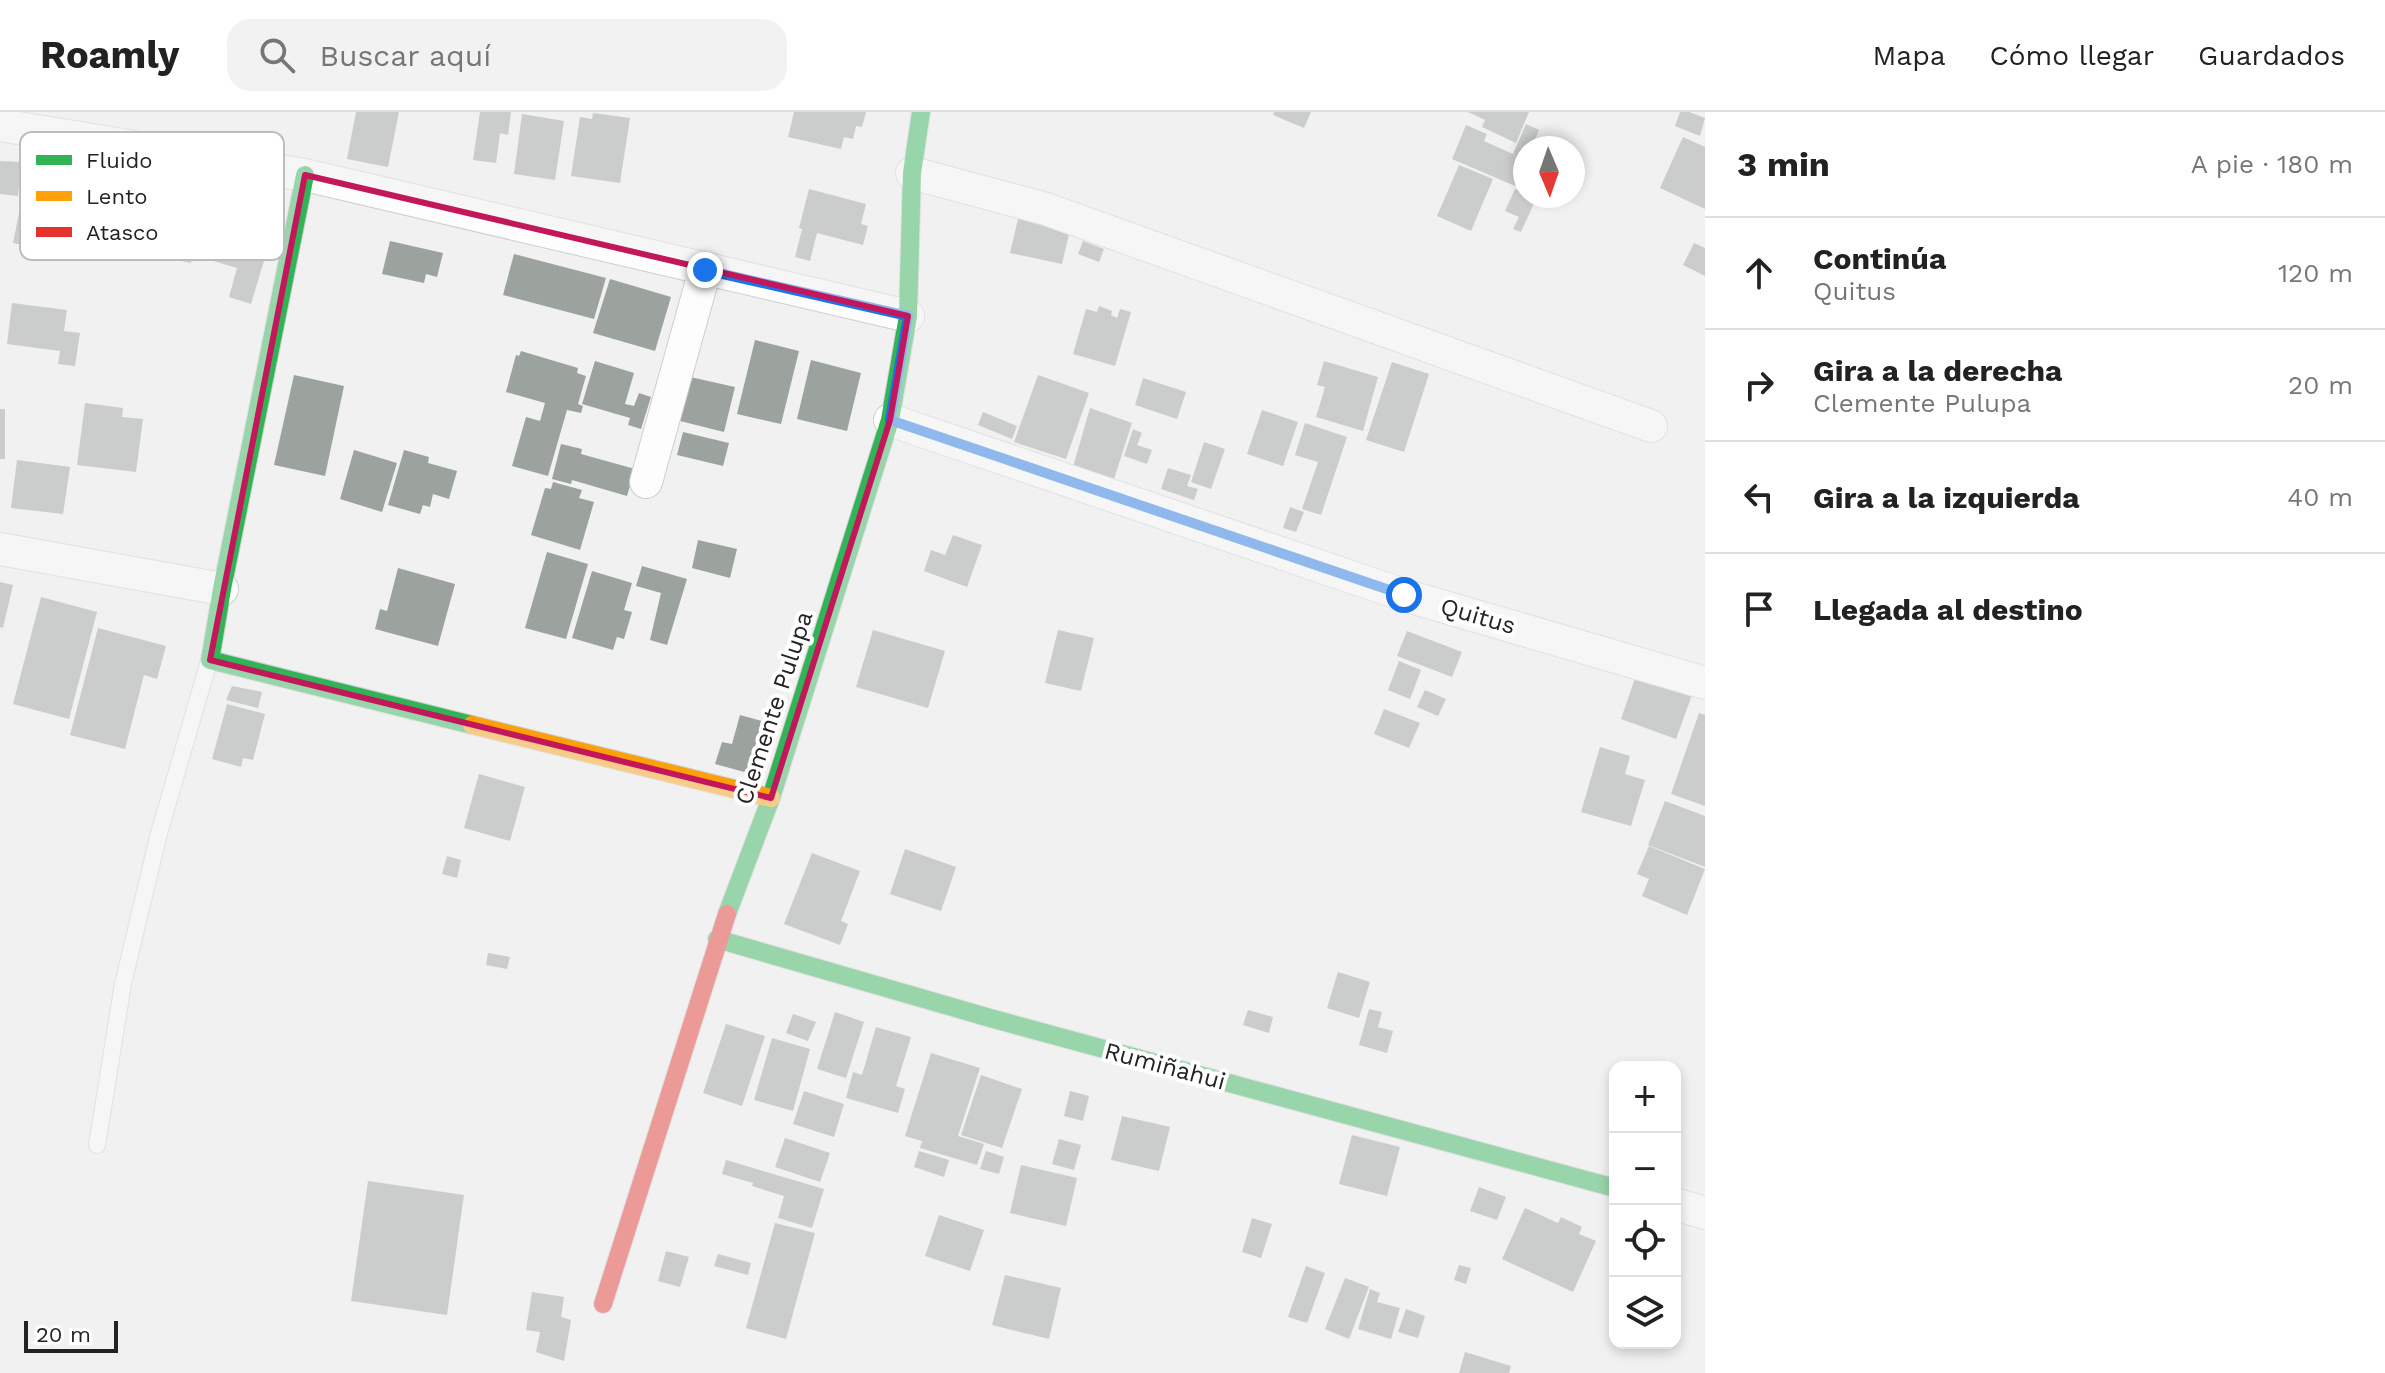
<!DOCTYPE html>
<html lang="es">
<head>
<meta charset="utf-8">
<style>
	body { margin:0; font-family:"Work Sans",sans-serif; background:#f2f2f2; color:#222 }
	.controls { position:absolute; right:24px; bottom:24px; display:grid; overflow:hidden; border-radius:16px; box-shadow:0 4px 12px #0003 }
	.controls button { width:72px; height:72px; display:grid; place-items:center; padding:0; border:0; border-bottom:2px solid #e0e0e0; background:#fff; color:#222; font:40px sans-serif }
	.compass { position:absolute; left:1513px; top:24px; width:72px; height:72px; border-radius:50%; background:#fff; box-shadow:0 4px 12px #0003; rotate:178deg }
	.scale { position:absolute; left:24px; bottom:20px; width:94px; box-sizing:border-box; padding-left:8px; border:4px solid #222322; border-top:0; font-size:22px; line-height:28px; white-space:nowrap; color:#222322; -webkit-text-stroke:6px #fefffe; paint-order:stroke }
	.stop { position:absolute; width:24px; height:24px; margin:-18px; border:6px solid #1a73e8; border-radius:50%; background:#fff }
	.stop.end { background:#1a73e8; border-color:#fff; box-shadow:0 2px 8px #0008 }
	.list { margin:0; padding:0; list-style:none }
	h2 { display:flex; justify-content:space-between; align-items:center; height:104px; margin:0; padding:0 32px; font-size:34px }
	h2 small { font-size:26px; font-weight:400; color:#767676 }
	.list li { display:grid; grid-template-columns:52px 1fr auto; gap:24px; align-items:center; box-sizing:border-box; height:112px; padding:0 32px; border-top:2px solid #e0e0e0 }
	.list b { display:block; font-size:30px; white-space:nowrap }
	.list p { margin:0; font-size:26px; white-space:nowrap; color:#767676 }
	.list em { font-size:26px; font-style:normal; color:#767676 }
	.icon { flex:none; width:44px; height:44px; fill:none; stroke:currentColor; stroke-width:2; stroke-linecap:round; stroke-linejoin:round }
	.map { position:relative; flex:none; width:1705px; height:1261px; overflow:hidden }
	header { display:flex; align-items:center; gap:48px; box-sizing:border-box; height:112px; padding:0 40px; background:#fff; border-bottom:2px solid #e0e0e0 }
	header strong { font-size:38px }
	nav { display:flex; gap:44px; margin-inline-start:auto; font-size:28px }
	.search { width:560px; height:72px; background:#f2f2f2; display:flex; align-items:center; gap:20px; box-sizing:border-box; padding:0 28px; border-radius:24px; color:#767676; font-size:30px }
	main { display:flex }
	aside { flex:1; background:#fff }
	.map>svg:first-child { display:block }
</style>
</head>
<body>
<header>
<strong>Roamly</strong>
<div class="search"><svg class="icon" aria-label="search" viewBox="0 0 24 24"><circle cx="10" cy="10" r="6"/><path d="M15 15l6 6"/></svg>Buscar aquí</div>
<nav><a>Mapa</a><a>Cómo llegar</a><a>Guardados</a></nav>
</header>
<main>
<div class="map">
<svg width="1705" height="1261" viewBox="0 0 1705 1261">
	<rect width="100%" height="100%" fill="#f0f1f0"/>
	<!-- building -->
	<g fill="#9ca39f">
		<polygon points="356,0 399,0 388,55 347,47"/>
		<polygon points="480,0 511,0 508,23 500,21 496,51 473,48"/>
		<polygon points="794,0 866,0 862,15 856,14 853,27 844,25 841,37 788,25"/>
		<polygon points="1274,0 1311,0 1304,16 1273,3"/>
		<polygon points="1468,0 1529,0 1516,31 1482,15 1485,8"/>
		<polygon points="1680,0 1689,0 1705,6 1700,24 1675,14"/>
		<polygon points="593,1 630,6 620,71 571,64 580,5 592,7"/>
		<polygon points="522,2 564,9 555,68 514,62"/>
		<polygon points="1526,12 1539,18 1531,36 1525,36 1525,49 1515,74 1452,47 1466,13 1487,22 1484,29 1513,42"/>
		<polygon points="1683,25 1705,35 1705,97 1660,76"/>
		<polygon points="0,49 21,50 18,84 0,82"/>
		<polygon points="1459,53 1493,67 1471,119 1437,104"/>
		<polygon points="24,76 101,91 90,147 13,131"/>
		<polygon points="809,77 866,92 861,112 868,114 863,133 817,121 810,149 795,145 802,117 799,116"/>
		<polygon points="1515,77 1525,81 1525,84 1536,87 1521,120 1513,117 1519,105 1505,99"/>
		<polygon points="1019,103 1071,114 1062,152 1010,141"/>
		<polygon points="159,114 197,122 191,151 153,143"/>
		<polygon points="209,125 266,142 251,192 229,185 237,156 203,146"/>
		<polygon points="390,129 443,141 437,165 426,162 424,171 382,162"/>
		<polygon points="1083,129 1104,137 1099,150 1078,142"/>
		<polygon points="1694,131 1705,136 1705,164 1683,153"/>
		<polygon points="514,142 606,166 594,207 503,183"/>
		<polygon points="610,167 671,185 655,239 593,221"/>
		<polygon points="12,191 67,198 64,219 80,221 75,254 58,252 60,239 7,232"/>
		<polygon points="1099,194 1112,199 1111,203 1117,206 1120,197 1131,200 1115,254 1073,242 1086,197 1097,200"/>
		<polygon points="755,228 799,239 781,312 737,302"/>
		<polygon points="521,239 578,256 577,261 586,264 578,292 583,294 581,301 567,298 548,364 512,354 526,305 540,309 545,291 506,280 516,243 519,244"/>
		<polygon points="811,248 861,261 847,319 797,307"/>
		<polygon points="595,249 634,261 625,292 634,294 639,281 651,285 641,317 628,313 630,306 582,292"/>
		<polygon points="1324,249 1378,265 1363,319 1316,305 1325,275 1317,273"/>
		<polygon points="1392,250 1429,262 1404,340 1366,328"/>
		<polygon points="294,263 344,274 325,364 274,353"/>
		<polygon points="1038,263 1089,281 1066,347 1014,330"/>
		<polygon points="686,264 735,275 724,320 676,308"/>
		<polygon points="1143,266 1186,280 1177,307 1135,293"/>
		<polygon points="85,291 123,296 122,305 143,307 136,360 77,353"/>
		<polygon points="1090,296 1132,311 1114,367 1073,355"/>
		<rect x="0" y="297" width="5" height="50"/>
		<polygon points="1262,298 1298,310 1283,354 1247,342"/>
		<polygon points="983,300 1017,314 1012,327 978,313"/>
		<polygon points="1305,311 1347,325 1321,403 1302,397 1318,350 1295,343"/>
		<polygon points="1133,317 1142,321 1137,333 1152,338 1147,352 1124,344"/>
		<polygon points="683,320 729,331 723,354 677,343"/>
		<polygon points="1204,330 1225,337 1211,377 1191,370"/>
		<polygon points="561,332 582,337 581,342 635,357 627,384 572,368 571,372 552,367"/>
		<polygon points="354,338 397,351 382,400 340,387"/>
		<polygon points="404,338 429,345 428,351 457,359 449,387 433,382 430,395 423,393 420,402 388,393"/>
		<polygon points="17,348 70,355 63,402 11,396"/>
		<polygon points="1168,356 1191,363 1187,374 1198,377 1194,388 1161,377"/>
		<polygon points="553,370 582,378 579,386 594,390 580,438 531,423 545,376 551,377"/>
		<polygon points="1290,395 1304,400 1296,420 1283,416"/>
		<polygon points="953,423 982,433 967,475 924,459 931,438 945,443"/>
		<polygon points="698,428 737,437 730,466 692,456"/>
		<polygon points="547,440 588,452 566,527 525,516"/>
		<polygon points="642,454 687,467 667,533 650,528 661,481 636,474"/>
		<polygon points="398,456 455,472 438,534 375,517 380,497 387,499"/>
		<polygon points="592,459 632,471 624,498 632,500 624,527 617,525 613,538 572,526"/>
		<polygon points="0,470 13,473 3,516 0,515"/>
		<polygon points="41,485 97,500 69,607 13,592"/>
		<polygon points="98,516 166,534 157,567 144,563 125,637 70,623"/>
		<polygon points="873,518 945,539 928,596 856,575"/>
		<polygon points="1058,518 1094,526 1081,579 1045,571"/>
		<polygon points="1407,519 1462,540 1452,565 1397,544"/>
		<polygon points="1399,549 1421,558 1410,587 1388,578"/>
		<polygon points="1636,563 1692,583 1676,627 1621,607"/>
		<polygon points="232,574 262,580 258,596 226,588"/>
		<polygon points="1425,578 1446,587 1438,604 1417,595"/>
		<polygon points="227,592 265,602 253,648 243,646 241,655 212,647"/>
		<polygon points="1384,597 1420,611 1409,636 1374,622"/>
		<polygon points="1699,601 1705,603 1705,694 1671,682"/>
		<polygon points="740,603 762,609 748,661 715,652 722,630 732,632"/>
		<polygon points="1600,635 1630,644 1625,662 1645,668 1631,714 1581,700"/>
		<polygon points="479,662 525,675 510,729 464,716"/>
		<polygon points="1665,689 1705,704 1705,755 1648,733"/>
		<polygon points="1649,734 1705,757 1687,803 1642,784 1649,767 1637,762"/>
		<polygon points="905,737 956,755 941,799 890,782"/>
		<polygon points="812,741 860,759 841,809 848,812 840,833 784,812"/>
		<polygon points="447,744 461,748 457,766 442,762"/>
		<polygon points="488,841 510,845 507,857 486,853"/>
		<polygon points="1338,860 1370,870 1359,906 1327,896"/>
		<polygon points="1369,897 1382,900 1378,915 1393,919 1387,941 1359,933"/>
		<polygon points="1248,898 1273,905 1269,921 1243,913"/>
		<polygon points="835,900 864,910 846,966 817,957"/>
		<polygon points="793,902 816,910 808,929 786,921"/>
		<polygon points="726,912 765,924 742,994 703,981"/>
		<polygon points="876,915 911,925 896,974 905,977 898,1001 846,986 853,960 862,963"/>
		<polygon points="772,926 810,937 793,999 754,988"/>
		<polygon points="931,941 980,956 958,1024 984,1032 977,1053 920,1036 922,1029 905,1024"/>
		<polygon points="981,963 1022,977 1002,1036 961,1023"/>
		<polygon points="804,979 844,992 834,1025 793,1012"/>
		<polygon points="1070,979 1089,984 1083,1009 1064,1004"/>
		<polygon points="1122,1004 1170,1015 1159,1059 1111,1048"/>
		<polygon points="1352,1023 1400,1035 1387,1084 1339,1072"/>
		<polygon points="785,1026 830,1041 820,1070 775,1055"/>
		<polygon points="1059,1027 1081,1033 1074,1058 1052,1052"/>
		<polygon points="919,1039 949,1048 944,1065 914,1055"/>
		<polygon points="986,1039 1004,1045 999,1062 980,1057"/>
		<polygon points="726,1048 824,1077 812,1116 778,1106 784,1084 752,1074 753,1071 722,1062"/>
		<polygon points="1021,1053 1077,1066 1066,1114 1010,1101"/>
		<polygon points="368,1069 464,1083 447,1203 351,1189"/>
		<polygon points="1479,1075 1506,1085 1497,1108 1470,1099"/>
		<polygon points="1525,1096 1558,1111 1561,1105 1582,1115 1579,1122 1596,1129 1573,1180 1502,1147"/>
		<polygon points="939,1103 984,1118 970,1159 925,1144"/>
		<polygon points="1252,1106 1272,1112 1261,1146 1242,1140"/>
		<polygon points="775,1111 815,1121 786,1227 746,1216"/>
		<polygon points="666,1139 689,1145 680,1175 658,1169"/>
		<polygon points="718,1142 751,1151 748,1163 714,1154"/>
		<polygon points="1459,1153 1471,1156 1466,1172 1454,1168"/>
		<polygon points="1306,1154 1325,1161 1307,1211 1288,1205"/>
		<polygon points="1005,1163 1061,1176 1049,1227 992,1213"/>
		<polygon points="1345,1166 1369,1175 1349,1227 1325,1217"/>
		<polygon points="1370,1177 1380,1181 1377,1190 1400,1196 1391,1227 1358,1217"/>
		<polygon points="532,1180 564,1185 561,1205 571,1208 564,1249 536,1240 540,1220 526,1218"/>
		<polygon points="1406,1197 1425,1204 1418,1226 1398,1220"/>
		<polygon points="1465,1240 1511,1254 1509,1261 1459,1261"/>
	</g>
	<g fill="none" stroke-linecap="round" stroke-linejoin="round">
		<!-- lane casing -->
		<g stroke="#cecfce" stroke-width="18">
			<polyline id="lane" points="97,1033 123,872 158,725 209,549"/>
		</g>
		<!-- street casing -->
		<g stroke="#cecfce" stroke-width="34">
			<g id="street">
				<polyline points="0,13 305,63 908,204"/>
				<polyline points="912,61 1046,97 1651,314"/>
				<polyline points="890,308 1404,483 1705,571"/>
				<polyline points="646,370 705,158"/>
				<polyline points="0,437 222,477"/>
				<polyline points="1675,1092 1705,1101"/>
			</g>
		</g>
		<!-- fast casing -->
		<g stroke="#cecfce" stroke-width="20">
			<g id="fast">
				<polyline points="305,63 222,477 210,548 472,613"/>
				<polyline points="727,802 771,686 890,308 908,204 912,61 921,0"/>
				<polyline points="717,827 990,906 1615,1076"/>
			</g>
		</g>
		<!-- slow casing -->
		<g stroke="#cecfce" stroke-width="20">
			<polyline id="slow" points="472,613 771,686"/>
		</g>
		<!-- jam casing -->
		<g stroke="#cecfce" stroke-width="20">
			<polyline id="jam" points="603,1192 727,802"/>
		</g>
		<!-- lane -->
		<use href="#lane" stroke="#fdfdfd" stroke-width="16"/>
		<!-- street -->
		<use href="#street" stroke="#fdfdfd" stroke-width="32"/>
		<!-- fast -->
		<use href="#fast" stroke="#30b455" stroke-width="18"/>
		<!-- slow -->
		<use href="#slow" stroke="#ff9f0a" stroke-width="18"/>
		<!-- jam -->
		<use href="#jam" stroke="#e5322d" stroke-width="18"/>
	</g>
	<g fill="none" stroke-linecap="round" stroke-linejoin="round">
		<!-- route -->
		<polyline stroke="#1a73e8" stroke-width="10" points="705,158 908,204 890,308 1404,483"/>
	</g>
	<!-- marked area -->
	<path d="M0 0H1705V1261H0ZM305 63 908 204 890 308 771 686 210 548Z" fill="#f0f1f0" fill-opacity=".55" fill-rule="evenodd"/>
	<path fill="none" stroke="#c2185b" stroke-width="6" stroke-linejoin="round" d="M305 63 908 204 890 308 771 686 210 548Z"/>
	<g text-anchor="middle" stroke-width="8" stroke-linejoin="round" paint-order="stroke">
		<!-- street labels -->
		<g font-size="24" fill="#222322" stroke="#fefffe">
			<text transform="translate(1478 504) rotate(16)" y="8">Quitus</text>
			<text transform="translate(774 596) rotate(-72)" y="8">Clemente Pulupa</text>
			<text transform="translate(1165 954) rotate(15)" y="8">Rumiñahui</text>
		</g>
	</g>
	<!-- legend -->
	<rect x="20" y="20" width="264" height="128" rx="12" fill="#fefffe" stroke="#bcbdbc" stroke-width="2"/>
	<rect x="36" y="43" width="36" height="10" fill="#30b455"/>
	<rect x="36" y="79" width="36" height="10" fill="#ff9f0a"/>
	<rect x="36" y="115" width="36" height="10" fill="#e5322d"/>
	<g font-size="22" fill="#222322">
		<text x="86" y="56">Fluido</text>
		<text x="86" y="92">Lento</text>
		<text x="86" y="128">Atasco</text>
	</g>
</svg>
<div class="controls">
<button>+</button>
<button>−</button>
<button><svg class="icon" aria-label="locate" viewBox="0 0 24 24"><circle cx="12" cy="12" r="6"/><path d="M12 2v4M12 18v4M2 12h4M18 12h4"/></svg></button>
<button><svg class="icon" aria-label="layers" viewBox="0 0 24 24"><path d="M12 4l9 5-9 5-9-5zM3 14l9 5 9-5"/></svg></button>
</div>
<svg class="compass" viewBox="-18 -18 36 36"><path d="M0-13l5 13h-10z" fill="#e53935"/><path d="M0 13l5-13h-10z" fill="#767676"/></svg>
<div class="scale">20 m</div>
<div class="stop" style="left:1404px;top:483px"></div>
<div class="stop end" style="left:705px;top:158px"></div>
</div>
<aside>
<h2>3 min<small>A pie · 180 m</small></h2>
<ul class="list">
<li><svg class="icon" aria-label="ahead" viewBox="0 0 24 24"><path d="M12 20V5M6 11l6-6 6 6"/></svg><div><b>Continúa</b><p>Quitus</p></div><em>120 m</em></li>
<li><svg class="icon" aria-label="right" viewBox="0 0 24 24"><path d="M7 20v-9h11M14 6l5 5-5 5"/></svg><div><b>Gira a la derecha</b><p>Clemente Pulupa</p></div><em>20 m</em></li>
<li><svg class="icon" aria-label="left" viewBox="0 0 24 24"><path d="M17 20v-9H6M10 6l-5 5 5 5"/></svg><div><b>Gira a la izquierda</b></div><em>40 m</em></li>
<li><svg class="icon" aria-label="arrive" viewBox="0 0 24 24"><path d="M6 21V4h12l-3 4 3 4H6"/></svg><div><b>Llegada al destino</b></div></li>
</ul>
</aside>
</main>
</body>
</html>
